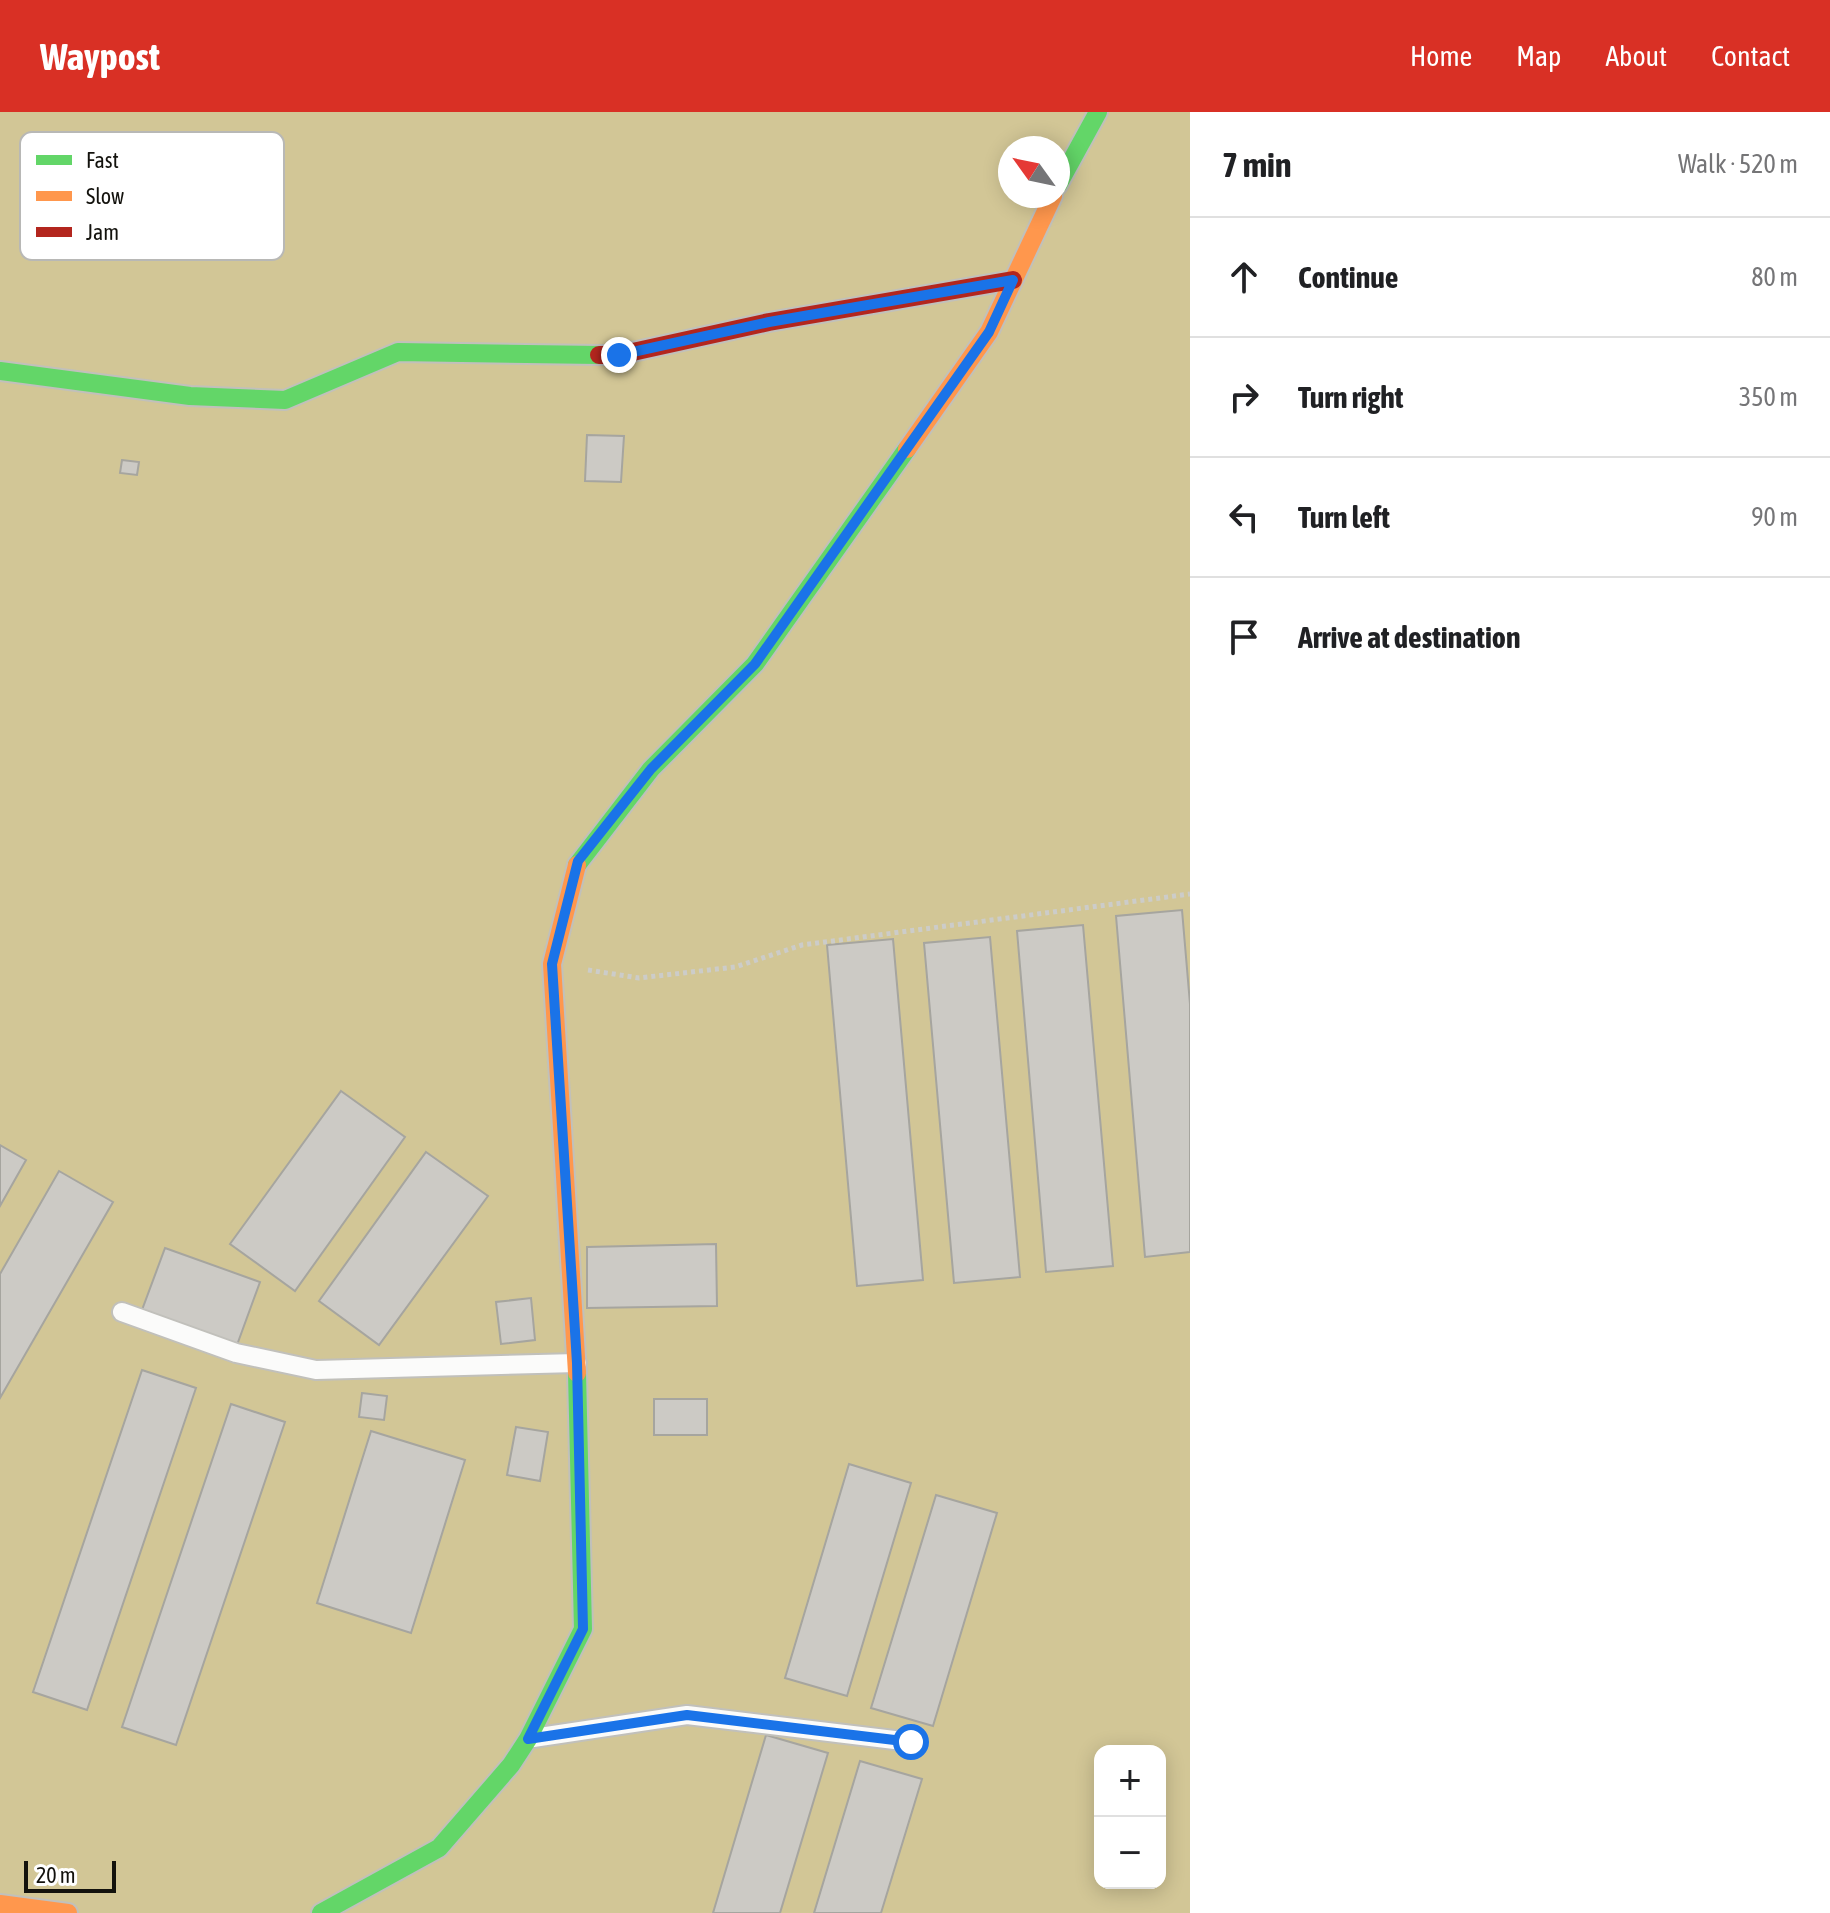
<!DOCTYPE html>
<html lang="en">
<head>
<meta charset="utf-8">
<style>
	body { margin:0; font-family:"Asap Condensed",sans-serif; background:#f6f6f6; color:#202124 }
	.controls { position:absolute; right:24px; bottom:24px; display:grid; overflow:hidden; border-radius:16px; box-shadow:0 4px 20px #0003 }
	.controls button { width:72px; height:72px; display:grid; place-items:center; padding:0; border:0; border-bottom:2px solid #e0e0e0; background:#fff; color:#202124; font:40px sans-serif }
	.compass { position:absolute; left:998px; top:24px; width:72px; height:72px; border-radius:50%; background:#fff; box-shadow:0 4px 20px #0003; rotate:303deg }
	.scale { position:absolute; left:24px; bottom:20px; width:92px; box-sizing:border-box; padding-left:8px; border:4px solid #13120d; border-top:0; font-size:22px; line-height:28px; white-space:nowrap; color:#13120d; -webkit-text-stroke:6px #fff; paint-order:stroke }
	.stop { position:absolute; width:24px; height:24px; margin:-18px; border:6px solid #1a73e8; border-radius:50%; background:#fff }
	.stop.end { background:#1a73e8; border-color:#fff; box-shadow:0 2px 8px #0008 }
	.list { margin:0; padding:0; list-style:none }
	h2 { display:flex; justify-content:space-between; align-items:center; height:104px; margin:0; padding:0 32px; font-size:34px }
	h2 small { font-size:26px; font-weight:400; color:#757577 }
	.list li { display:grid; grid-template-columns:52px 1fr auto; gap:24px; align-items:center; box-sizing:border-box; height:120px; padding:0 32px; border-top:2px solid #e0e0e0 }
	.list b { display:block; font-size:30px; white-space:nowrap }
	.list em { font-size:26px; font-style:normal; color:#757577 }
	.icon { flex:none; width:44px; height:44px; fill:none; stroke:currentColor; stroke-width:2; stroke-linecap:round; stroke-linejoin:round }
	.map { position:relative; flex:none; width:1190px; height:1801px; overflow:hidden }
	header { display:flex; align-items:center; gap:48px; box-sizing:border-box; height:112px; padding:0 40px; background:#d93025; color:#fff }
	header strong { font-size:38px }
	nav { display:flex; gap:44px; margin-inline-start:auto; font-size:28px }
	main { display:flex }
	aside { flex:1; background:#fff }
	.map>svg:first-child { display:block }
</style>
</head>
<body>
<header>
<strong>Waypost</strong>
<nav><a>Home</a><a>Map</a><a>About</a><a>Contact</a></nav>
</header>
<main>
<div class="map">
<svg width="1190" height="1801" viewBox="0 0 1190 1801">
	<rect width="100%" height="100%" fill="#e5e3dc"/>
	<!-- forest -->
	<path fill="#d2c696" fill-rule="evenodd" d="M0 0H1190V1801H0ZM1010 36H1058V84H1010ZM1100 1639H1160V1771H1100Z"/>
	<!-- building -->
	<g fill="#cccac5" stroke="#a6a59f" stroke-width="2">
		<polygon points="587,323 624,324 621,370 585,369"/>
		<polygon points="122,348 139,350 137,363 120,361"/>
		<polygon points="1182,798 1190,892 1190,1140 1145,1145 1116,804"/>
		<polygon points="1083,813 1113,1154 1046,1160 1017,819"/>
		<polygon points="990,825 1020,1165 954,1171 924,831"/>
		<polygon points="893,827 923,1168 857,1174 827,833"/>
		<polygon points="341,979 405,1025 295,1179 230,1132"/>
		<polygon points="0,1033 26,1048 0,1094"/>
		<polygon points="426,1040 488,1084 379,1233 319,1189"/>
		<polygon points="59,1059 113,1090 0,1286 0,1162"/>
		<polygon points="716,1132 717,1194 587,1196 587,1135"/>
		<polygon points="165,1136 260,1170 237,1233 142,1198"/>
		<polygon points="531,1186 535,1228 501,1232 496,1190"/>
		<polygon points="142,1258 196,1276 87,1598 33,1580"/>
		<polygon points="362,1281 387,1284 384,1308 359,1305"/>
		<rect x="654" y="1287" width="53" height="36"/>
		<polygon points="231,1292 285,1310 176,1633 122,1615"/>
		<polygon points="516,1315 548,1320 540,1369 507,1363"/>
		<polygon points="371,1319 465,1348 411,1521 317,1491"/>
		<polygon points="849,1352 911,1371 847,1584 785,1566"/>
		<polygon points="936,1383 997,1401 933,1614 871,1596"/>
		<polygon points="766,1623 828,1641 780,1801 713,1801"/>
		<polygon points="860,1649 922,1667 881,1801 814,1801"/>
	</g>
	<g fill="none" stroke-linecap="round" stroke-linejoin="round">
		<!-- lane casing -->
		<g stroke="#c1c0bb" stroke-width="22">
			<g id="lane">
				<polyline points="122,1200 236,1241 316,1258 577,1251"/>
				<polyline points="533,1626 687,1603 911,1630"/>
			</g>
		</g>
		<!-- fast casing -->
		<g stroke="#c1c0bb" stroke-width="22">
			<g id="fast">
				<polyline points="1058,73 1098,0"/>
				<polyline points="0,259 190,284 285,288 398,240 599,243"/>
				<polyline points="577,753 651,657 755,552 907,337"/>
				<polyline points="321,1801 439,1736 511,1653 528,1627 583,1517 577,1261"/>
			</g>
		</g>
		<!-- slow casing -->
		<g stroke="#c1c0bb" stroke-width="22">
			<g id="slow">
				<polyline points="907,337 989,220 1053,84"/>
				<polyline points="577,753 552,852 577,1261"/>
				<polyline points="0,1792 68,1801"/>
			</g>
		</g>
		<!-- jam casing -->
		<g stroke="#c1c0bb" stroke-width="22">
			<polyline id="jam" points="599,243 619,243 769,210 1013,168"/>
		</g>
		<!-- path -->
		<polyline stroke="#ccccc9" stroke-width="5" stroke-dasharray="4 4" stroke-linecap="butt" points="588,858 639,866 735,855 802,833 1190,782"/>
		<!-- lane -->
		<use href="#lane" stroke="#fbfbfa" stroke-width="18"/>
		<!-- fast -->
		<use href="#fast" stroke="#63d668" stroke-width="18"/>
		<!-- slow -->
		<use href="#slow" stroke="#ff974d" stroke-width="18"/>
		<!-- jam -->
		<use href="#jam" stroke="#b3261e" stroke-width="18"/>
	</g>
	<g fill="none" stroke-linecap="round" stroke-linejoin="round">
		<!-- route -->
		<polyline stroke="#1a73e8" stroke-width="10" points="619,243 769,210 1013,168 989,220 755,552 651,657 578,749 552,852 577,1251 583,1517 528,1627 687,1603 911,1630"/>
	</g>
	<!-- legend -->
	<rect x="20" y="20" width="264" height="128" rx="12" fill="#fff" stroke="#b8b8b6" stroke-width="2"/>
	<rect x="36" y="43" width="36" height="10" fill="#63d668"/>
	<rect x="36" y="79" width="36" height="10" fill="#ff974d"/>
	<rect x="36" y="115" width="36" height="10" fill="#b3261e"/>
	<g font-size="22" fill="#13120d">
		<text x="86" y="56">Fast</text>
		<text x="86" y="92">Slow</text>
		<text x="86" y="128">Jam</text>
	</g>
</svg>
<div class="controls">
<button>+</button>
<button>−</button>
</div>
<svg class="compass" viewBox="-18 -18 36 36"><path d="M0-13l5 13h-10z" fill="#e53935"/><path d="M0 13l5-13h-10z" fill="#757577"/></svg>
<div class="scale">20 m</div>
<div class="stop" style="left:911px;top:1630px"></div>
<div class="stop end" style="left:619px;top:243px"></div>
</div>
<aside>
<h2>7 min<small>Walk · 520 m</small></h2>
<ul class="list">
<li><svg class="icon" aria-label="ahead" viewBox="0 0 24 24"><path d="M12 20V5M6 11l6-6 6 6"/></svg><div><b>Continue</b></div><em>80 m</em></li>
<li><svg class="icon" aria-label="right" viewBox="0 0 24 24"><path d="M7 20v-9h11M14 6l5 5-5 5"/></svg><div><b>Turn right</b></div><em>350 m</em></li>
<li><svg class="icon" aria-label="left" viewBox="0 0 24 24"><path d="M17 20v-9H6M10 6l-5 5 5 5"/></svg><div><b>Turn left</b></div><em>90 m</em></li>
<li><svg class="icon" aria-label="arrive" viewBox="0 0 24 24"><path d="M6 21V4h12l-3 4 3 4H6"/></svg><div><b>Arrive at destination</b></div></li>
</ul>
</aside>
</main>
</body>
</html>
